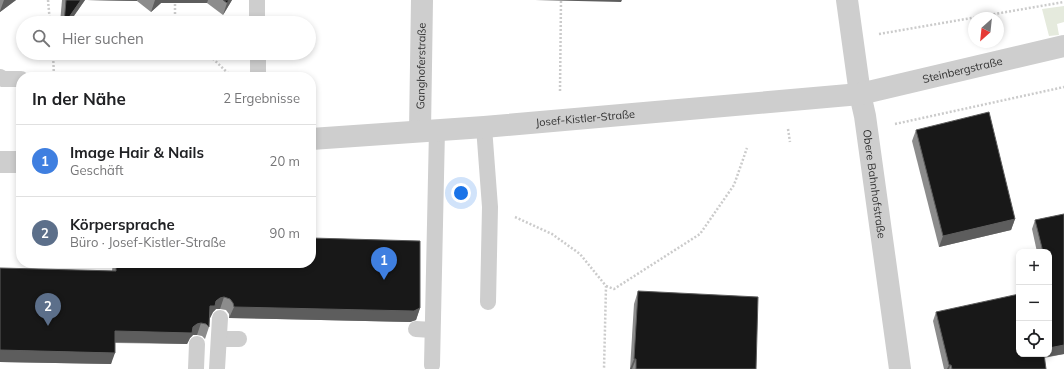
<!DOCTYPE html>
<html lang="de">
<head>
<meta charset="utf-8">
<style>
	body { margin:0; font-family:Mulish,sans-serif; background:#f6f6f6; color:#202124 }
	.controls { position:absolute; right:12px; bottom:12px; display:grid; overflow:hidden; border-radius:8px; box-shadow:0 2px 6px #0003 }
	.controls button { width:36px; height:36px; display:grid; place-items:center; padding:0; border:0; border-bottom:1px solid #e0e0e0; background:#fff; color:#202124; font:20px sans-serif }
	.compass { position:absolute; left:968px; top:12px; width:36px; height:36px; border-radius:50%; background:#fff; box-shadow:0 2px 6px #0003; rotate:207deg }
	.you { position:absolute; left:461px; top:193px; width:14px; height:14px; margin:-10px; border:3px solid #fff; border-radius:50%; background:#1a73e8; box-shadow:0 0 0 6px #1a73e833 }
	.badge { display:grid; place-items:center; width:26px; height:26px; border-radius:50%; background:#db2777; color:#fff; font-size:13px; font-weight:700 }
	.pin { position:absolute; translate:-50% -33px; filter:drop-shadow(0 1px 2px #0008) }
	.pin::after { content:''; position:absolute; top:21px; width:14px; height:12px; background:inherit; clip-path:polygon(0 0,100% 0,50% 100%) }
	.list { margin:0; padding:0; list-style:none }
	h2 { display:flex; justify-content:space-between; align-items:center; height:52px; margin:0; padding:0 16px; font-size:17px }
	h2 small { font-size:13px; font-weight:400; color:#757577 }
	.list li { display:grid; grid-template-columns:26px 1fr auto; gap:12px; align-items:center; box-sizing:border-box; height:72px; padding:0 16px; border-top:1px solid #e0e0e0 }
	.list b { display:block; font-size:15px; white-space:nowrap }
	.list p { margin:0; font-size:13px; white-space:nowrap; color:#757577 }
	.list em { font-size:13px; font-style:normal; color:#757577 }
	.icon { flex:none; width:22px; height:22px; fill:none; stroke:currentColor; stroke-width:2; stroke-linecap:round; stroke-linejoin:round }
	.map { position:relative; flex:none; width:1064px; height:369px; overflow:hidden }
	.search { position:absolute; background:#fff; box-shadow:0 2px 6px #0003; left:16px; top:16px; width:300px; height:44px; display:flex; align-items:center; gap:10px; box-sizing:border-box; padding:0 14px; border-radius:22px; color:#757577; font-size:15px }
	.panel { position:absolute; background:#fff; box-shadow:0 2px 6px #0003; left:16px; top:72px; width:300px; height:196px; border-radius:16px }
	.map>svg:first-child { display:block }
</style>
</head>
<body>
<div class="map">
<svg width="1064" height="369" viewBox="0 0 1064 369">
	<rect width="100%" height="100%" fill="#fff"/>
	<!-- green -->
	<polygon fill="#e5eadd" points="1064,6 1064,22 1057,24 1059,35 1049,36 1042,9"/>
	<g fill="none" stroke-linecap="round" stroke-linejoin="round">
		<!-- path -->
		<g stroke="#cbcbcb" stroke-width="2.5" stroke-dasharray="2 2" stroke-linecap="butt">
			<polyline points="48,0 50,23"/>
			<polyline points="175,0 175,23"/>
			<polyline points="879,34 1064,2"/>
			<polyline points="53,53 54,77"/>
			<polyline points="207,53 232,77"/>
			<polyline points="560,91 561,0"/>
			<polyline points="895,124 1064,87"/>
			<polyline points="788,129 790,142"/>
			<polyline points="515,217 552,234 580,254 606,286 604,369"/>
			<polyline points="606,286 614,289 700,234 734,185 747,148"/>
		</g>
		<!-- lane -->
		<g stroke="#cecece" stroke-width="16">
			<polyline points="257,0 257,23"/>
			<polyline points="258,53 258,77"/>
			<polyline points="0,77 3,79 21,79"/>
			<polyline points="484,127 490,207 488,302"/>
			<polyline points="416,329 432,330"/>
			<polyline points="219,339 239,339"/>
			<polyline points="432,365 437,130"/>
			<polyline points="196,369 197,344"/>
			<polyline points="217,369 220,318"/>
		</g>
		<!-- street -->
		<g stroke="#cecece" stroke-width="22">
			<path id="s1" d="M847 0 860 94 865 116 900 369"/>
			<path id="s2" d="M420 131 422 0"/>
			<path id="s3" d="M311 139 484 127 860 94 1064 46"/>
			<polyline points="0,162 21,162"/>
		</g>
	</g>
	<!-- wall -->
	<g fill="#8c8c8c">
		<polygon points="0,0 16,0 0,12"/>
		<polygon points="62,0 85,0 69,23 60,23"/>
		<polygon points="87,0 232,0 223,15 207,3 161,3 151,12 137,1"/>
		<polygon points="916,130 1015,219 1011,230 939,247 912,141"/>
		<polygon points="1064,214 1064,354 1044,358 1046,369 944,369 933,321 936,312 1049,354 1049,252 1037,252 1032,229 1035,220"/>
		<polygon points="113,263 197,263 420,308 416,320 410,322 229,318 229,314 226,310 220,309 216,309 213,312 210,318 209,318 209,327 205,339 202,336 197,335 193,335 190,338 187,344 115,343 111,364 0,362 0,268 112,271"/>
		<polygon points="638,291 756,369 630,369 634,304"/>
	</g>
	<!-- shaded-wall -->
	<g fill="#5d5d5d">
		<polygon points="4,0 16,0 0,12 0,11"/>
		<polygon points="81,0 85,0 69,23 65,23"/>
		<polygon points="87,0 137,0 137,1"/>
		<polygon points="155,0 208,0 207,3 161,3 151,12"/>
		<polygon points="229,0 232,0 223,15 227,3"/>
		<polygon points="535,0 622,0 621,2"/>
		<polygon points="1015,219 1011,230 939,247 943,236"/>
		<polygon points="224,297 220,309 216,309 213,312 210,318 205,318 210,306 220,298"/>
		<polygon points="234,307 420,308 416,320 410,322 229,318"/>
		<polygon points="201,323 197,335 193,335 190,338 187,344 111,342 115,331 193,327 197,324"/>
		<polygon points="1064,345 1064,354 1040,358 1042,354 1049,354 1049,348"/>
		<polygon points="0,350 115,353 111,364 0,362"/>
		<polygon points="634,359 636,359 632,369 630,369"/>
		<polygon points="949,365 951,365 949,369 947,369"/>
	</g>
	<!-- building -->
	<g fill="#181818" stroke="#5d5d5d">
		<polygon points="66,0 81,0 65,23 64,23"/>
		<polygon points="223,0 229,0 227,3"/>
		<polygon points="989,112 1015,219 943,236 916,130"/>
		<polygon points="1064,214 1064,345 1049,348 1049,288 1051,287 1049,279 1049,252 1043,252 1035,220"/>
		<polygon points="311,238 420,241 420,308 414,311 234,307 233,303 230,299 224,297 220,298 216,301 215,306 210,306 209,327 206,324 201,323 197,324 193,327 192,333 115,331 115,353 0,350 0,268 116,271 116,263 197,263 201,264 205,263 311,263"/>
		<polygon points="638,291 758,297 756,369 636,369 636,359 634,359"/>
		<polygon points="1019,294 1019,354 1044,354 1046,369 952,369 951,365 949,365 936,312"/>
	</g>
	<g text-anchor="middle" stroke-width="4" stroke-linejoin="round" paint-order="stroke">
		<!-- street labels -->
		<g font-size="11" fill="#313131" stroke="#fff">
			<text dy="4" stroke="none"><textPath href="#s2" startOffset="65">Ganghoferstraße</textPath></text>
			<text dy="4" stroke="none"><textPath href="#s3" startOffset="656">Steinbergstraße</textPath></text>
			<text dy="4" stroke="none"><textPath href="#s3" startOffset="275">Josef-Kistler-Straße</textPath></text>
			<text dy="4" stroke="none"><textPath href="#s1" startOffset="186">Obere Bahnhofstraße</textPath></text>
		</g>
	</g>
</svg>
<div class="controls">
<button>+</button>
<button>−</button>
<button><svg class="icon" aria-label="locate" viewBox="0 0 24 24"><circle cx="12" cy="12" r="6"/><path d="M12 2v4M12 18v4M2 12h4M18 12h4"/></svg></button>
</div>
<svg class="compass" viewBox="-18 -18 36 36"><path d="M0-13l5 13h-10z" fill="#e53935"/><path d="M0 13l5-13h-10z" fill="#757577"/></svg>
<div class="you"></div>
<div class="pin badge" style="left:384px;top:280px;background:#3f7fe0">1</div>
<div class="pin badge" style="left:48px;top:326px;background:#5c6f8a">2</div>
<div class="search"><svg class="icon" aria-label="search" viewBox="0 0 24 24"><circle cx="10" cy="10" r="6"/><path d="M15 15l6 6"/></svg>Hier suchen</div>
<section class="panel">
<h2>In der Nähe<small>2 Ergebnisse</small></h2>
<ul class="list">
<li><span class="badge" style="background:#3f7fe0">1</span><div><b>Image Hair &amp; Nails</b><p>Geschäft</p></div><em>20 m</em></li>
<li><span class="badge" style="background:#5c6f8a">2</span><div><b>Körpersprache</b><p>Büro · Josef-Kistler-Straße</p></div><em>90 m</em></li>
</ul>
</section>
</div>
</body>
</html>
